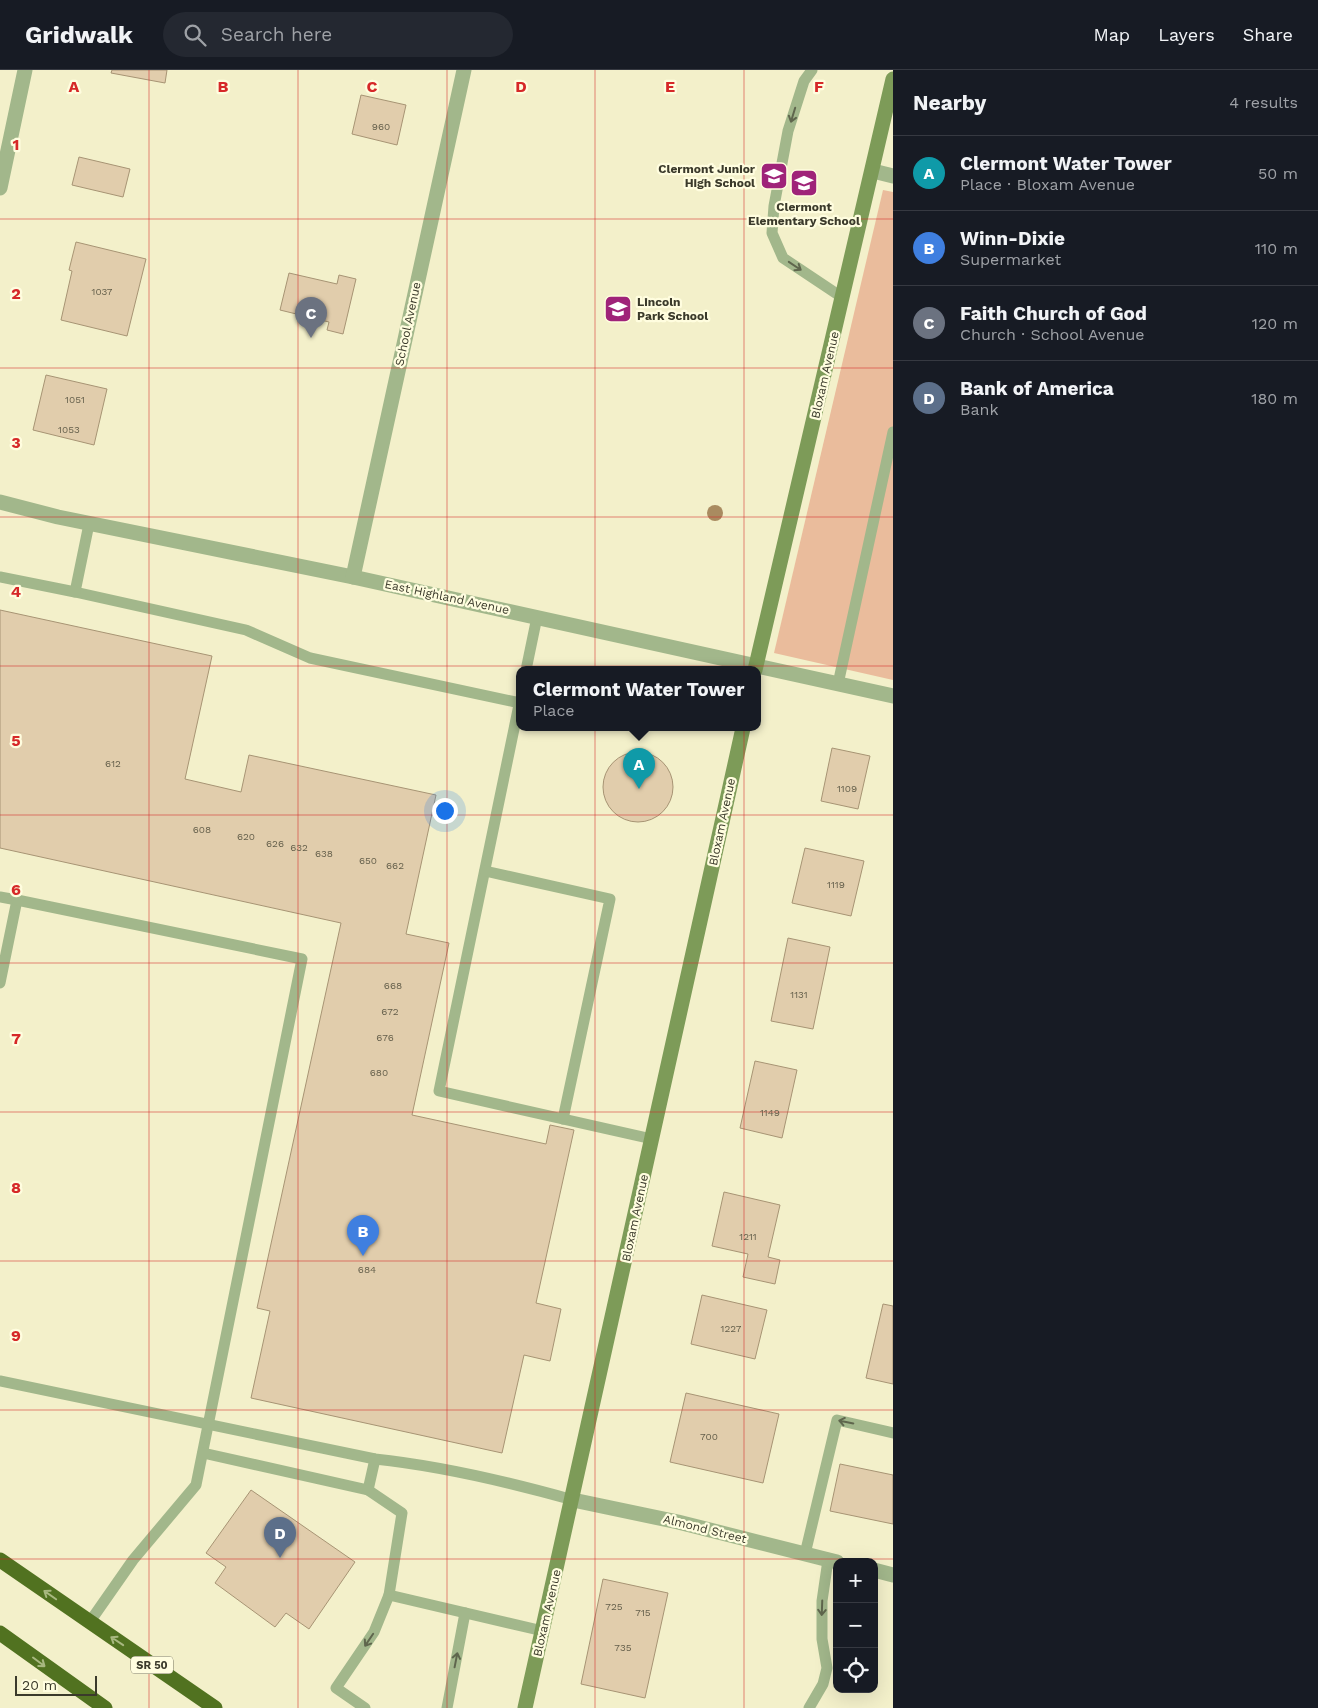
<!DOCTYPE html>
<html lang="en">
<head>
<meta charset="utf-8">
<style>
	body { margin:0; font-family:"Work Sans",sans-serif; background:#242831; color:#f1f3f6 }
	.controls { position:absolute; right:15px; bottom:15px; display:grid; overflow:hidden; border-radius:10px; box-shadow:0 5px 20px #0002 }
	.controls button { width:45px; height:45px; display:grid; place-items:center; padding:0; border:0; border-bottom:1px solid #363941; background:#171b24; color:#f1f3f6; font:25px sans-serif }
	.scale { position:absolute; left:15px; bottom:12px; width:82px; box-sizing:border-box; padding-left:5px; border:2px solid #3b3a2b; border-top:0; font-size:14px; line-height:18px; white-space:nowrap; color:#3b3a2b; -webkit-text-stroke:4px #fffddf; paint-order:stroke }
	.you { position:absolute; left:444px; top:740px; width:18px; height:18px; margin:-12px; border:4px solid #fff; border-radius:50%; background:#1a73e8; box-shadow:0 0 0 8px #1a73e833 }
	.badge { display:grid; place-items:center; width:32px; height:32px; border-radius:50%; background:#cc95be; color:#fff; font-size:16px; font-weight:700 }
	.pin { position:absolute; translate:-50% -41px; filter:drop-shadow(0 1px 2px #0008) }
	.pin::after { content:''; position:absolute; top:26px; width:18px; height:15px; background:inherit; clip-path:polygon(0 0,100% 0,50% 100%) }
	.popup { position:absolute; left:516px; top:596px; width:245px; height:65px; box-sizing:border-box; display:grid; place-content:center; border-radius:10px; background:#171b24; filter:drop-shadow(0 1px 4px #0005); font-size:16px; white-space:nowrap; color:#9ea1a6 }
	.popup b { font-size:19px; color:#f1f3f6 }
	.popup::after { content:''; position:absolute; left:50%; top:100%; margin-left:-10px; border:10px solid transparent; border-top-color:#171b24 }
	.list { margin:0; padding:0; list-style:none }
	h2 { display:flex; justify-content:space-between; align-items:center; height:65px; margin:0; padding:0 20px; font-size:21px }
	h2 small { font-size:16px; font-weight:400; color:#9ea1a6 }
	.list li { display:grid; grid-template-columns:32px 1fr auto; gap:15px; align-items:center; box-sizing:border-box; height:75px; padding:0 20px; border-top:1px solid #363941 }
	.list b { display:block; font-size:19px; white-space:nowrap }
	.list p { margin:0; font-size:16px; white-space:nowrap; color:#9ea1a6 }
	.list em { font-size:16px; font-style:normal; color:#9ea1a6 }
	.icon { flex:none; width:28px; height:28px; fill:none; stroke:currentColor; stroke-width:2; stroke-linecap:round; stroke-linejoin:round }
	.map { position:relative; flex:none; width:893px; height:1638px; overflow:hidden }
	header { display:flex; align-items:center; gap:30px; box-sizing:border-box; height:70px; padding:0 25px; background:#171b24; border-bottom:1px solid #363941 }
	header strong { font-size:24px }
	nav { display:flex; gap:28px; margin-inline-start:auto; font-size:18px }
	.search { width:350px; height:45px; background:#242831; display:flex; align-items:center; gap:12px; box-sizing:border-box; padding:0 18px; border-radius:28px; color:#9ea1a6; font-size:19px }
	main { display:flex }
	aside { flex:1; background:#171b24 }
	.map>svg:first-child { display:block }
</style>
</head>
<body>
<header>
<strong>Gridwalk</strong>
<div class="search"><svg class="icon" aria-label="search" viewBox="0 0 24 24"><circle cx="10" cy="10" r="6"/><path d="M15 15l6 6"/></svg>Search here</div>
<nav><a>Map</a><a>Layers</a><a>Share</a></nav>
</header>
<main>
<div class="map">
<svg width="893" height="1638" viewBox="0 0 893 1638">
	<rect width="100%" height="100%" fill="#f3f0ca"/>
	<!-- green -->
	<polygon fill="#eabc9c" points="883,120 893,122 893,610 774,583"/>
	<!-- building -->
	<g fill="#e1cdac" stroke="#a79474">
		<polygon points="112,0 167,0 165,13 111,3"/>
		<polygon points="361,25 406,35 397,75 352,64"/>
		<polygon points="79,87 130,99 123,127 72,115"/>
		<polygon points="76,172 146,189 127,266 61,250 72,201 69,200"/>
		<polygon points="289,203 337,214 339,205 356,209 343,264 327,260 329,252 280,240"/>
		<polygon points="46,305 107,319 94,375 33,360"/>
		<polygon points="0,540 212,586 185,709 241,722 249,685 436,725 406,864 449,873 412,1045 546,1074 550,1055 574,1060 536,1233 561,1239 550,1291 524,1285 502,1383 251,1328 270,1241 257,1238 341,853 0,778"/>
		<polygon points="832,678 870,686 858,739 821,731"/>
		<circle cx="638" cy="717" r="35"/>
		<polygon points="805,778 864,791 851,846 792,833"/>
		<polygon points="788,868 830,877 813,959 771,951"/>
		<polygon points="755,991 797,1000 782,1068 740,1058"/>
		<polygon points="724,1122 780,1135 768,1187 780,1190 775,1214 743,1207 748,1184 712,1176"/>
		<polygon points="702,1225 767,1240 755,1289 691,1274"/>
		<polygon points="883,1234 893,1236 893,1314 866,1308"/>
		<polygon points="686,1323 779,1344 763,1413 670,1392"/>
		<polygon points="840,1394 893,1405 893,1454 830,1441"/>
		<polygon points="251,1420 355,1492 309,1559 286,1543 275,1557 215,1513 226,1497 206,1483"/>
		<polygon points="603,1509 668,1523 645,1628 581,1614"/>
	</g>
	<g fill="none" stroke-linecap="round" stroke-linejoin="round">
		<!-- lane -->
		<g stroke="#a2b78b" stroke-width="11">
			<polyline points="812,0 804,11 788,61 774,136 772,163 783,188 843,228"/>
			<polyline points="89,454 75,522 246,560 310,588 520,633"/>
			<polyline points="0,507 75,522"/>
			<polyline points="526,600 537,547"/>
			<polyline points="838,614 893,362"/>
			<polyline points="520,630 439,1021 652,1069"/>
			<polyline points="485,801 610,829 563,1049"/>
			<polyline points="0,827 17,830 0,913"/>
			<polyline points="17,830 302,889 196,1415 133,1490 89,1553"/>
			<path d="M0 1311 375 1389C441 1396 509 1412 573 1430"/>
			<polyline points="203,1383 368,1420 375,1389"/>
			<polyline points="368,1420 402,1443 389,1525 543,1561"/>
			<polyline points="805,1484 837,1350 893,1363"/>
			<polyline points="365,1638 336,1618 374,1562 389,1525"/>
			<polyline points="447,1638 465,1543"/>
			<polyline points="809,1638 823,1614 827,1598 822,1569 822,1531 828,1490"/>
		</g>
		<!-- street -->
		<g stroke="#a2b78b" stroke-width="15">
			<polyline points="873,101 893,106"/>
			<polyline points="0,118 25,0"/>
			<polyline points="0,432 58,447 353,507 893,626"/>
			<polyline points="353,507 464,0"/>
			<polyline points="573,1430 678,1452 837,1492"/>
			<polyline points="874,1500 893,1505"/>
		</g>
		<!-- secondary -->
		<g stroke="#7d9b58" stroke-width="15">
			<polyline points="755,600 893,9"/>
			<polyline points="525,1638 743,658"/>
		</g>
		<!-- highway -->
		<g stroke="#517220" stroke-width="15">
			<polyline points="0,1490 215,1638"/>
			<polyline points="0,1563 105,1638"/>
		</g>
	</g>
	<!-- trees -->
	<circle fill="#a98b60" cx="715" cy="443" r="8"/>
	<!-- one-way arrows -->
	<defs><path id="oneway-shaft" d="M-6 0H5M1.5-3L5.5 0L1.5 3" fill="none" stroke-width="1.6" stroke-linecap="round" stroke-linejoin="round" transform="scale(1.25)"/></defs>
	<g stroke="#5f664d">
		<use href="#oneway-shaft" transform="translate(793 45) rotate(107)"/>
		<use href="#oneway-shaft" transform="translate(795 196) rotate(34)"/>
		<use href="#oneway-shaft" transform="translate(846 1352) rotate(-169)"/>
		<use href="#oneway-shaft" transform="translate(822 1538) rotate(92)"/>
		<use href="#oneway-shaft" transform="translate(369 1570) rotate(124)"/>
		<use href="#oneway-shaft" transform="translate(456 1590) rotate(-79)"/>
	</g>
	<g stroke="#a8b880">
		<use href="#oneway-shaft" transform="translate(50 1525) rotate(-145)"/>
		<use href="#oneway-shaft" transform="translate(117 1571) rotate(-146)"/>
		<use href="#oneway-shaft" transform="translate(39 1592) rotate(37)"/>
	</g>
	<!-- grid -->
	<path fill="none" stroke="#d62828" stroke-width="1" stroke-opacity="0.55" d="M149 0V1638M298 0V1638M447 0V1638M595 0V1638M744 0V1638M0 149H893M0 298H893M0 447H893M0 596H893M0 745H893M0 893H893M0 1042H893M0 1191H893M0 1340H893M0 1489H893"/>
	<!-- icons -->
	<defs>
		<g id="school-square" transform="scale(1.4375)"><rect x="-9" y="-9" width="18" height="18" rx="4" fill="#9f2379" stroke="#fffddf"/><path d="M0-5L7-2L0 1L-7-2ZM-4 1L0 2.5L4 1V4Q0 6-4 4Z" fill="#fff"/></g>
	</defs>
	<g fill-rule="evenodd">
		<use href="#school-square" x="774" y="106"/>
		<use href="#school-square" x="804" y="113"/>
		<use href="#school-square" x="618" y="239"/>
	</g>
	<g text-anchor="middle" stroke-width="4.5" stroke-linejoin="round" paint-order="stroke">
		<!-- number labels -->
		<g font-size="10" fill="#645f4b">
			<text x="381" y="60">960</text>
			<text x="102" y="225">1037</text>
			<text x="75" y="333">1051</text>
			<text x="69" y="363">1053</text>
			<text x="113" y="697">612</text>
			<text x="847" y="722">1109</text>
			<text x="202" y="763">608</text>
			<text x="246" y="770">620</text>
			<text x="275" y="777">626</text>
			<text x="299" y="781">632</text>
			<text x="324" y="787">638</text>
			<text x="368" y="794">650</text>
			<text x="395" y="799">662</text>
			<text x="836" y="818">1119</text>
			<text x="393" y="919">668</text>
			<text x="799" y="928">1131</text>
			<text x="390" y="945">672</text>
			<text x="385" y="971">676</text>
			<text x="379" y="1006">680</text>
			<text x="770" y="1046">1149</text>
			<text x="748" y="1170">1211</text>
			<text x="367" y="1203">684</text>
			<text x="731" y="1262">1227</text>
			<text x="709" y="1370">700</text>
			<text x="614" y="1540">725</text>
			<text x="643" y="1546">715</text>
			<text x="623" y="1581">735</text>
		</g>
		<!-- shield labels -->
		<rect fill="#fffddf" stroke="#767461" stroke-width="1" x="131" y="1586.5" width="42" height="17" rx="4"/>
		<g font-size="11" font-weight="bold" fill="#3b3a2b">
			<text x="152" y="1599">SR 50</text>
		</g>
		<!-- poi labels -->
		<g font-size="12" font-weight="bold" fill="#3b3a2b" stroke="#fffddf" text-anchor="end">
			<text x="755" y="103">Clermont Junior<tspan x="755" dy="14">High School</tspan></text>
			<text x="804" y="141" text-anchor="middle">Clermont<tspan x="804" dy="14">Elementary School</tspan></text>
			<text x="637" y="236" text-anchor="start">Lincoln<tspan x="637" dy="14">Park School</tspan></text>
		</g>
		<!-- street labels -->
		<g font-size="12" fill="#3b3a2b" stroke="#fffddf">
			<text transform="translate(408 254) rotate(-78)" y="4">School Avenue</text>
			<text transform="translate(825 305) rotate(-77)" y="4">Bloxam Avenue</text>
			<text transform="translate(447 527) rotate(12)" y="4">East Highland Avenue</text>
			<text transform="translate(722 752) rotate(-78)" y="4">Bloxam Avenue</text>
			<text transform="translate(635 1148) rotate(-78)" y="4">Bloxam Avenue</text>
			<text transform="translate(705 1459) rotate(14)" y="4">Almond Street</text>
			<text transform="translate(547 1543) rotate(-77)" y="4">Bloxam Avenue</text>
		</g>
	</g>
	<g font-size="16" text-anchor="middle" font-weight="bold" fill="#d62828" stroke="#fffddf" stroke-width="4.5" stroke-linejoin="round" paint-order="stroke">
		<text x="74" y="22">A</text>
		<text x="223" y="22">B</text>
		<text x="372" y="22">C</text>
		<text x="521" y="22">D</text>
		<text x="670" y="22">E</text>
		<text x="819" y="22">F</text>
		<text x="16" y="80">1</text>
		<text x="16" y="229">2</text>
		<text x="16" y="378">3</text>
		<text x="16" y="527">4</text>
		<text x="16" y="676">5</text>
		<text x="16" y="825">6</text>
		<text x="16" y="974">7</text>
		<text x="16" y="1123">8</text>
		<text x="16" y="1271">9</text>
	</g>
</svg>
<div class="controls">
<button>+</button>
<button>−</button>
<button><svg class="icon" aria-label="locate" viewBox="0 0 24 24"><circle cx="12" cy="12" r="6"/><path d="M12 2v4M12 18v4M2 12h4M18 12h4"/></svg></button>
</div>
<div class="scale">20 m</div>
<div class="you"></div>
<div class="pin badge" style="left:639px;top:719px;background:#0f9aa8">A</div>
<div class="popup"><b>Clermont Water Tower</b>Place</div>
<div class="pin badge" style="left:363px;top:1186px;background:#3f7fe0">B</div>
<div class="pin badge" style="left:311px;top:268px;background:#6b7280">C</div>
<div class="pin badge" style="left:280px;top:1488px;background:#5c6f8a">D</div>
</div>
<aside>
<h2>Nearby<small>4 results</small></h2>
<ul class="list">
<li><span class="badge" style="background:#0f9aa8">A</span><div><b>Clermont Water Tower</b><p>Place · Bloxam Avenue</p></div><em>50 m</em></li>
<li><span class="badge" style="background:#3f7fe0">B</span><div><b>Winn-Dixie</b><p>Supermarket</p></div><em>110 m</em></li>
<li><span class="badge" style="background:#6b7280">C</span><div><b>Faith Church of God</b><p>Church · School Avenue</p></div><em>120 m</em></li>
<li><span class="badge" style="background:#5c6f8a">D</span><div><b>Bank of America</b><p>Bank</p></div><em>180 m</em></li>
</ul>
</aside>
</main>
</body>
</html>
